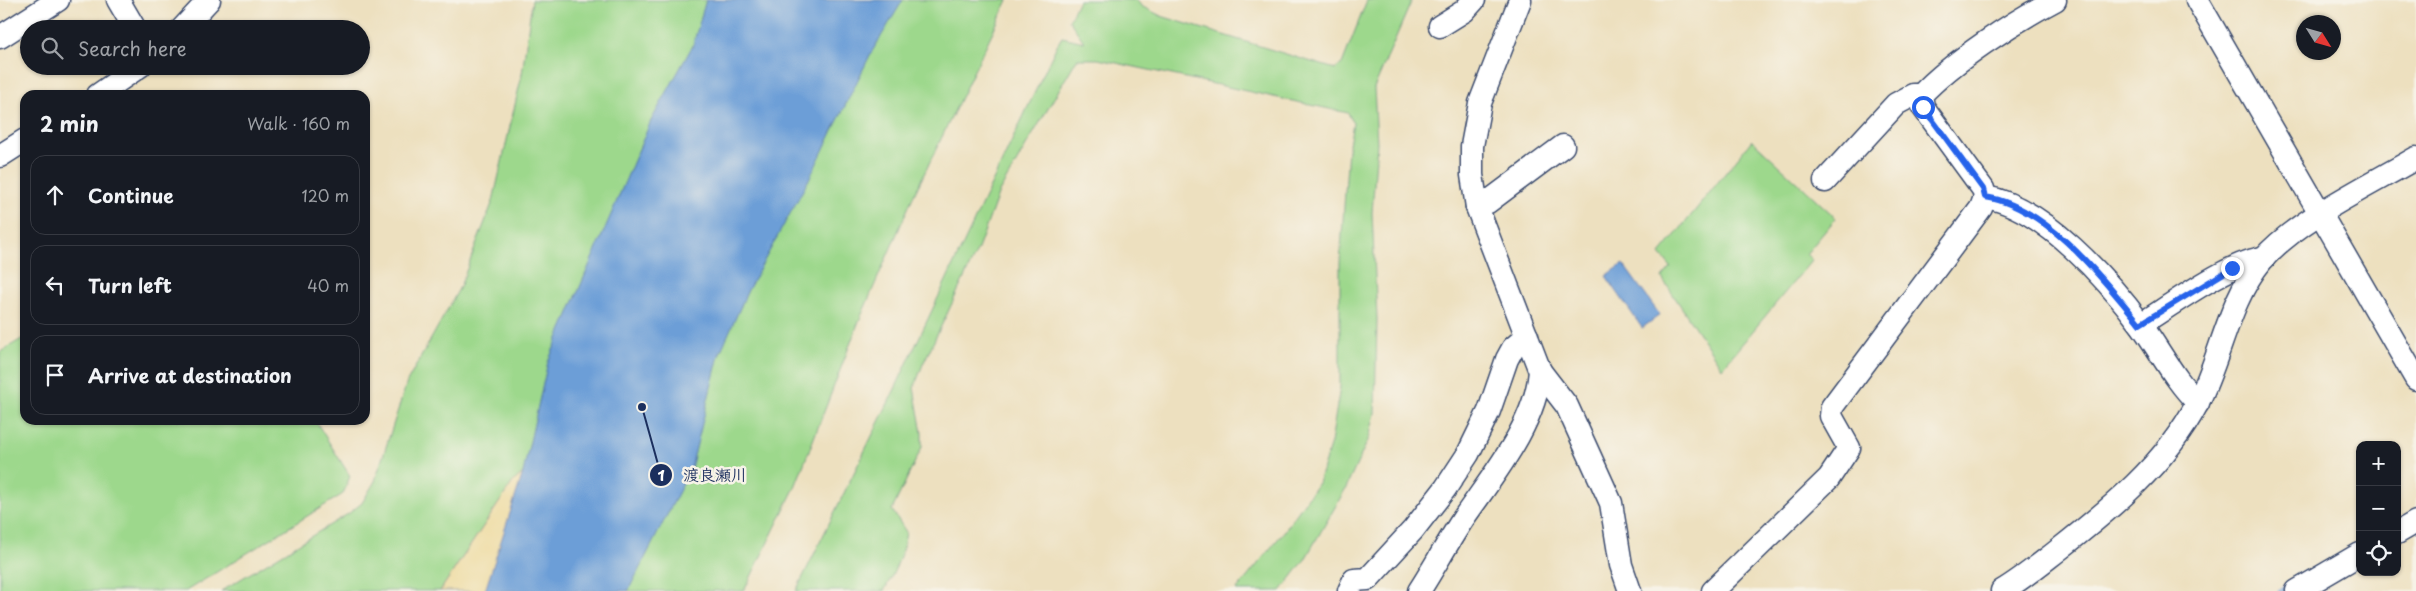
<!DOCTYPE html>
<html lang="en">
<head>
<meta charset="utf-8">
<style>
	body { margin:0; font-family:"Playpen Sans","Klee One",sans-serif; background:#242831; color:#f1f3f6 }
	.controls { position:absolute; right:15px; bottom:15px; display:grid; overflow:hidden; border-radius:10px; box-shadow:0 1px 4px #0004 }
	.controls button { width:45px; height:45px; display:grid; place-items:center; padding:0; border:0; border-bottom:1px solid #363941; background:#171b24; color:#f1f3f6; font:25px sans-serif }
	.compass { position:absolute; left:2296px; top:15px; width:45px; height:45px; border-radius:50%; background:#171b24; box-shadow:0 1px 4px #0004; rotate:127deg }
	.stop { position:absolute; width:15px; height:15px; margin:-11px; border:4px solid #2563eb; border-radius:50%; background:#fff }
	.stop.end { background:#2563eb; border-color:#fff; box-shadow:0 1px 5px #0008 }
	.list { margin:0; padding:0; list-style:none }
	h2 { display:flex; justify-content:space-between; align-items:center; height:65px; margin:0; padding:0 20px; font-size:21px }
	h2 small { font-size:16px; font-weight:400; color:#9ea1a6 }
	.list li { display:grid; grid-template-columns:32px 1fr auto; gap:15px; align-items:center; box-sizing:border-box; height:80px; margin:0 10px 10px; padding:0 10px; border:1px solid #363941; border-radius:15px }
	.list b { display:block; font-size:19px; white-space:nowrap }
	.list em { font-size:16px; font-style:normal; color:#9ea1a6 }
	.icon { flex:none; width:28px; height:28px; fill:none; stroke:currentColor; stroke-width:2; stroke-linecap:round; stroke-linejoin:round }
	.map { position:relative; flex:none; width:2416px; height:591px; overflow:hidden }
	.search { position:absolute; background:#171b24; box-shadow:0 1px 4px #0004; left:20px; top:20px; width:350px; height:55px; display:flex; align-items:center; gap:12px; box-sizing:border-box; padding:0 18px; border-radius:28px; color:#9ea1a6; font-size:19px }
	.panel { position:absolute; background:#171b24; box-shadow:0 1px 4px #0004; left:20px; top:90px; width:350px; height:335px; border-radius:15px }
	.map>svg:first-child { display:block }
</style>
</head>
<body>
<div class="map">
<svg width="2416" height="591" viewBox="0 0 2416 591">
	<rect width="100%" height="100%" fill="#f7f3e8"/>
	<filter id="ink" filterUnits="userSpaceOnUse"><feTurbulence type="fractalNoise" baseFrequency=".02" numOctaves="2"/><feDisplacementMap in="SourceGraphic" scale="10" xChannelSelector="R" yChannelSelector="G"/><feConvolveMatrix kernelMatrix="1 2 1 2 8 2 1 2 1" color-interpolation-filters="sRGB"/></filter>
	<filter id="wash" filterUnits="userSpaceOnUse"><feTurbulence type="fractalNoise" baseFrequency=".0096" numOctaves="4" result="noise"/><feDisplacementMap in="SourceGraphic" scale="20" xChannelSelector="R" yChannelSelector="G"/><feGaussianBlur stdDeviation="1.12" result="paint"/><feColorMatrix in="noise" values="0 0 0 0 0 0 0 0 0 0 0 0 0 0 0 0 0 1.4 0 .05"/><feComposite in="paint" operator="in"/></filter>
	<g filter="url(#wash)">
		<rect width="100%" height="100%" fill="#ede0bf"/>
		<!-- green -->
		<g fill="#9dd88c" stroke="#5c8475">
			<polygon points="532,0 706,0 693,45 651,121 548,362 523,473 513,482 440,591 221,591 348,514 362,503 375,481 407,382 460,287 493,201 522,74"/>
			<polygon points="903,0 1008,0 912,199 859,321 795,487 744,591 628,591 691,468 719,355 748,290 809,179 871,53"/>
			<path d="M1079 0H1137L1141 6 1161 16 1335 69 1342 64 1367 0H1412L1374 88 1377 143 1372 213 1377 319 1375 413 1369 438 1346 488 1304 561 1281 591H1236L1286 529 1318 483 1331 443 1340 387V263L1348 150 1353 123 1348 113 1098 59H1077L999 192 978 249 923 364 914 388 922 433V447L892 510 906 532C903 554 895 571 884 591H796L894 391 1057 45 1062 37 1084 42 1069 20Z"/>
			<polygon points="1752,140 1836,218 1806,254 1812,260 1722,368 1662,278 1671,267 1660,254"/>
			<polygon points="25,337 25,420 315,420 350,476 343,494 186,591 0,591 0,352"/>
		</g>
		<!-- sand -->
		<polygon fill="#eeda9e" stroke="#84847e" points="523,473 485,591 440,591 513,482"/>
		<!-- water -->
		<g fill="#6c9ed7" stroke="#44669a">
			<polygon points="706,0 903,0 871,53 809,179 748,290 719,355 691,468 628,591 485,591 523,473 548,362 651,121 693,45"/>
			<polygon points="1623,264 1660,315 1642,328 1606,276"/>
		</g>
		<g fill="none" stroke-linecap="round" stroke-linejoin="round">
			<!-- stream -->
			<polyline stroke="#6c9ed7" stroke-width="5" points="2280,591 2292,584"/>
		</g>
	</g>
	<g filter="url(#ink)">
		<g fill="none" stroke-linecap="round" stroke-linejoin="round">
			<!-- minor casing -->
			<g stroke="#3a4a6d" stroke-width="25">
				<g id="minor">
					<polyline points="118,0 135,29"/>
					<polyline points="2197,0 2416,379"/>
					<polyline points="1440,26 1464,11 1474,0"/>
					<polyline points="182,29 209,0"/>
					<polyline points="0,37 58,0"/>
					<polyline points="98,95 140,66"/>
					<polyline points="0,156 25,140"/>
					<polyline points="1825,181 1896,104 1913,95 1921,95"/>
					<path d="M1985 197C2043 206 2108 280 2142 326 2160 351 2176 382 2198 403"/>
					<polyline points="1477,207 1488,202 1563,146"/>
					<path d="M2141 324C2170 306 2231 261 2264 258"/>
					<polyline points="1540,371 1567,406 1611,503 1621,565 1630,591"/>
					<polyline points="2397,533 2416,522"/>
					<polyline points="1349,591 1354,580 1368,579 1413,530 1445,489 1468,454 1489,411 1507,359 1513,348 1527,336"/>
					<path d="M1419 591C1435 566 1449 540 1465 516 1494 474 1536 423 1540 371L1477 207 1472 175V146L1480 103 1520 0"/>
					<path d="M1713 591 1829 478 1849 448 1831 416 1832 407 1981 208 1985 197 1983 189 1923 107 1921 95C1953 61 2013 22 2055 0"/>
					<path d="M2002 591C2022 579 2039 565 2057 551 2109 510 2166 464 2197 404 2221 358 2228 301 2262 260 2296 220 2370 185 2416 158"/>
					<polyline points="2297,591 2360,554"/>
				</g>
			</g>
			<!-- minor -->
			<use href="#minor" stroke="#fff" stroke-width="22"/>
		</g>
	</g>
	<g fill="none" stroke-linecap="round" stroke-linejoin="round" filter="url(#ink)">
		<!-- route -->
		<path stroke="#2563eb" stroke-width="6" d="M1923 107 1983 189 1985 197C2047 206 2103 279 2140 324L2232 268"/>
	</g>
	<!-- callouts -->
	<path fill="none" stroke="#1b2f5e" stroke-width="2" d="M642 407L661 475"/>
	<g fill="#1b2f5e" stroke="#f7f3e8" stroke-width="2">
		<circle cx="642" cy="407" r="5"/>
		<circle cx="661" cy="475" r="12"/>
	</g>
	<g font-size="15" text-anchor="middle" font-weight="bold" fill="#fff">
		<text x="661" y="481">1</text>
	</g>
	<g font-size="16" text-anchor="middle" font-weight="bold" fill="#1b2f5e" stroke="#f7f3e8" stroke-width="5" stroke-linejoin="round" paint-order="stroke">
		<text x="715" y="481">渡良瀬川</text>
	</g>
</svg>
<div class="controls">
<button>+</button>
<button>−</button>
<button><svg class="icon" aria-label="locate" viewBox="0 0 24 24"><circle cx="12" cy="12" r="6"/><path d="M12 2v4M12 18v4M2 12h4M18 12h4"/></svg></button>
</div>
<svg class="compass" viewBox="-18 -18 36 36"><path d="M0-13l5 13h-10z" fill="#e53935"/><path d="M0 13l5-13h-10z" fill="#9ea1a6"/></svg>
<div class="stop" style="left:1923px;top:107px"></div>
<div class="stop end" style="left:2232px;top:268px"></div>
<div class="search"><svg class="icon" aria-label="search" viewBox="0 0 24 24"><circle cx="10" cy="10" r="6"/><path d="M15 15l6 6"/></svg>Search here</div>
<section class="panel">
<h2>2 min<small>Walk · 160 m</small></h2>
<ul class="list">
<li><svg class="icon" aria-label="ahead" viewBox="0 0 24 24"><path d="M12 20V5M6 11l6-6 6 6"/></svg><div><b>Continue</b></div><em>120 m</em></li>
<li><svg class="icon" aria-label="left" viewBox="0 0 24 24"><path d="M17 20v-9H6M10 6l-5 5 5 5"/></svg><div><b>Turn left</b></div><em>40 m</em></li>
<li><svg class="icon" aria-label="arrive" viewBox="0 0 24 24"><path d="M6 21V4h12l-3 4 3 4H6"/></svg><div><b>Arrive at destination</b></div></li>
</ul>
</section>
</div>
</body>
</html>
